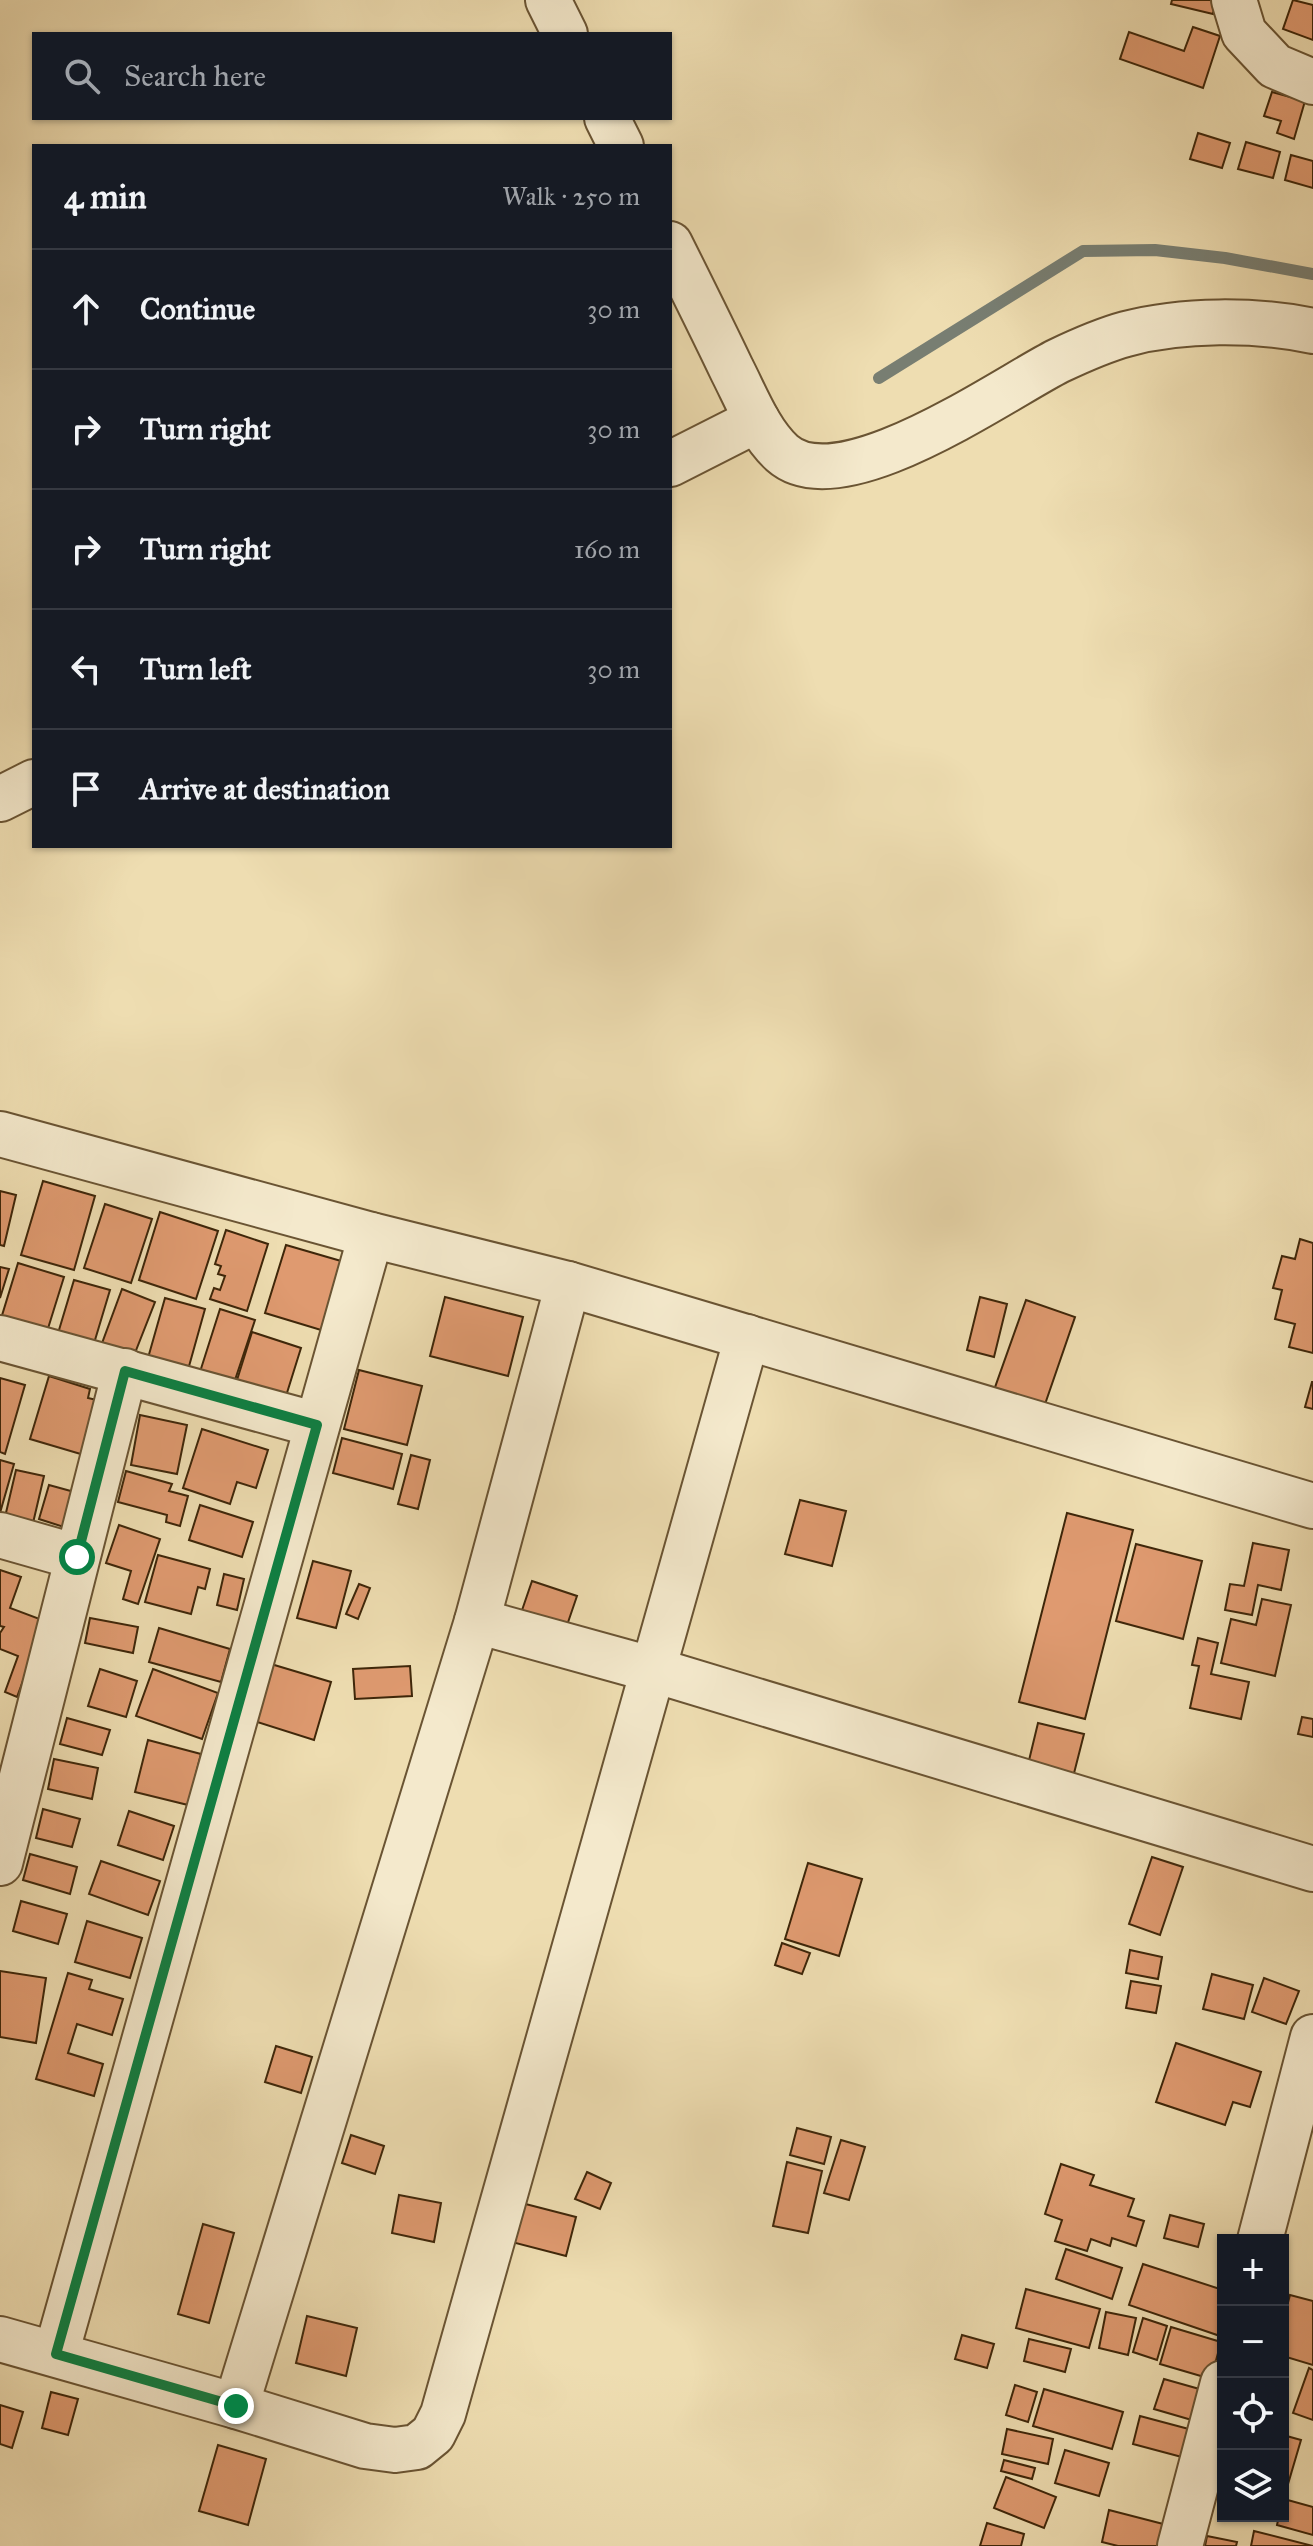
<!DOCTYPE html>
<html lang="en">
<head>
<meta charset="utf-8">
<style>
	body { margin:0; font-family:"IM FELL Great Primer",serif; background:#20242c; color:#f1f3f6 }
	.controls { position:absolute; right:24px; bottom:24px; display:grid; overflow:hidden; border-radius:0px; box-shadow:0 2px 6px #0004 }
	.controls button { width:72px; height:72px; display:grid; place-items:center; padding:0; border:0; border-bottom:2px solid #363941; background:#171b24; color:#f1f3f6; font:40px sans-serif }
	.stop { position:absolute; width:24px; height:24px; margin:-18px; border:6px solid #0b8043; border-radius:50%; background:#fff }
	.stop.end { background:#0b8043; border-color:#fff; box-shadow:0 2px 8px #0008 }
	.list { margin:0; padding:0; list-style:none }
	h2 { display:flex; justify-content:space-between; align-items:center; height:104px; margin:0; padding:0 32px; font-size:34px }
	h2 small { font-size:26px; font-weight:400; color:#9ea1a6 }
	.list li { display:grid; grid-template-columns:52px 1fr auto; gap:24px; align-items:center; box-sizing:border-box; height:120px; padding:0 32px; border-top:2px solid #363941 }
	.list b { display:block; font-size:30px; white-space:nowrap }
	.list em { font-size:26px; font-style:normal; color:#9ea1a6 }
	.icon { flex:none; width:44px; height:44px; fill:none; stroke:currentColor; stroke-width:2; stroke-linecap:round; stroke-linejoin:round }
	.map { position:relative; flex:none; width:1313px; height:2546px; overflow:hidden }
	.search { position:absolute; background:#171b24; box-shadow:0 2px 6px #0004; left:32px; top:32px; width:640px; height:88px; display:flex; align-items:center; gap:20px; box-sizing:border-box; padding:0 28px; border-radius:0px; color:#9ea1a6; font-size:30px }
	.panel { position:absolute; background:#171b24; box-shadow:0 2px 6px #0004; left:32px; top:144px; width:640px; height:704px; border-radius:0px }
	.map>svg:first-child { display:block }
</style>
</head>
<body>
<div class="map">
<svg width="1313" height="2546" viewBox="0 0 1313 2546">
	<rect width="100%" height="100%" fill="#eeddb1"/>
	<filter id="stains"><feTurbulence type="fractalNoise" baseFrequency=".0025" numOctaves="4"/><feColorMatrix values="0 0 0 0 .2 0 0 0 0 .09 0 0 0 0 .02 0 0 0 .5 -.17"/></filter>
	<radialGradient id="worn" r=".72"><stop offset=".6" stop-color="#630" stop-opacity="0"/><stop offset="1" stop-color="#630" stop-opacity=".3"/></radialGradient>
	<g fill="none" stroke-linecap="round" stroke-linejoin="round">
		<!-- stream -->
		<polyline stroke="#787e72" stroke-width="12" points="879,378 1083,251 1155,250 1225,258 1313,274"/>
	</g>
	<!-- building -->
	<g fill="#df9a70" stroke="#3e2609" stroke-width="2">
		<polygon points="1172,0 1216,0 1213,14 1171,4"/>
		<polygon points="1293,0 1313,5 1313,40 1283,29"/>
		<polygon points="1193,27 1220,36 1203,88 1120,59 1129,32 1184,51"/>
		<polygon points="1272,92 1305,101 1294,139 1277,133 1281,121 1264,116"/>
		<polygon points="1198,133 1230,143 1222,168 1190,159"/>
		<polygon points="1246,142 1280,152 1273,178 1238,169"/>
		<polygon points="1291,155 1313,161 1313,188 1285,180"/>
		<polygon points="43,1181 95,1196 74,1270 21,1255"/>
		<polygon points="0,1191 16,1195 4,1246 0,1245"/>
		<polygon points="105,1204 152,1219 131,1283 84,1268"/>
		<polygon points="160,1212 218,1231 196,1299 139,1280"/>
		<polygon points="226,1230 268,1244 247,1311 210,1299 214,1288 220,1290 225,1276 218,1274 221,1266 215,1264"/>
		<polygon points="1300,1239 1313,1243 1313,1353 1289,1347 1295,1324 1275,1319 1282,1290 1273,1288 1282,1256 1295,1259"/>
		<polygon points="286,1245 341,1261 321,1330 265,1313"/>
		<polygon points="18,1263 64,1277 45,1338 0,1322"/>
		<polygon points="0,1267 9,1269 0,1298"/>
		<polygon points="74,1280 110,1290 92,1350 56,1340"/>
		<polygon points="122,1289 155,1302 133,1358 101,1346"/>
		<polygon points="445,1297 523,1317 508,1376 430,1356"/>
		<polygon points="980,1297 1007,1304 994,1357 967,1350"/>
		<polygon points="165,1298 205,1309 186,1377 146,1365"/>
		<polygon points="1026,1300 1075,1317 1043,1410 993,1393"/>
		<polygon points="220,1309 255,1320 233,1386 199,1375"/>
		<polygon points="252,1332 301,1348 286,1396 237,1380"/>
		<polygon points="359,1370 422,1386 407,1445 344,1429"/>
		<polygon points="49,1376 90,1389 88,1398 101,1401 84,1455 30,1439"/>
		<polygon points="0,1378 25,1385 5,1454 0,1452"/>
		<polygon points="1312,1382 1313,1382 1313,1409 1305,1407"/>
		<polygon points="140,1415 187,1425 177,1474 131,1465"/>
		<polygon points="202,1429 268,1450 256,1488 237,1482 230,1504 183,1488"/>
		<polygon points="342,1438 402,1454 393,1489 333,1473"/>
		<polygon points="411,1455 430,1460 418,1509 398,1504"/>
		<polygon points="0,1460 14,1464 0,1513"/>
		<polygon points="16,1470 44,1476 33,1523 5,1517"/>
		<polygon points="126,1471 172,1484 169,1491 188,1496 180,1526 166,1522 167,1515 118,1502"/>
		<polygon points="49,1485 78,1493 67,1528 39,1519"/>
		<polygon points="800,1500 846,1511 832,1566 785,1554"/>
		<polygon points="200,1505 253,1522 242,1557 189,1540"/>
		<polygon points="1067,1513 1133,1530 1085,1719 1019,1702"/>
		<polygon points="119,1525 160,1539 138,1604 123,1599 131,1571 106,1563"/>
		<polygon points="1253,1543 1289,1550 1281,1590 1258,1585 1252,1615 1225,1610 1230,1584 1244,1586"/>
		<polygon points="1136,1544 1202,1561 1183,1639 1116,1621"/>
		<polygon points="158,1555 210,1569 205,1589 198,1587 191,1614 145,1602"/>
		<polygon points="313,1561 351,1571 336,1628 297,1618"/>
		<polygon points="0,1570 21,1577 10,1608 45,1621 17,1697 5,1692 18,1656 0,1649 0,1633 4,1627 0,1626"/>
		<polygon points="224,1574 244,1579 237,1610 217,1605"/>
		<polygon points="532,1581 577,1596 564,1634 519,1619"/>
		<polygon points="359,1584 370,1588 358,1619 346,1614"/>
		<polygon points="1262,1599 1291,1605 1275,1676 1221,1663 1231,1619 1256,1625"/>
		<polygon points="90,1618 138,1627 133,1653 85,1643"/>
		<polygon points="159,1628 230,1649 221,1682 149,1662"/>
		<polygon points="1198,1638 1218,1643 1211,1674 1249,1682 1241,1719 1190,1708 1199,1666 1192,1665"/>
		<polygon points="271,1664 331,1682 314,1740 254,1721"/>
		<polygon points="410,1666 412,1696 355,1699 353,1669"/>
		<polygon points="100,1669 137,1681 126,1717 88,1706"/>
		<polygon points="153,1669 218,1693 202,1739 136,1716"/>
		<polygon points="1302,1717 1313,1719 1313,1737 1298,1734"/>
		<polygon points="67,1718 110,1730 102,1755 60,1744"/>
		<polygon points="1038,1723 1084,1734 1070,1789 1025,1777"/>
		<polygon points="148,1740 201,1754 188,1805 135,1792"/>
		<polygon points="54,1759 98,1768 92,1799 48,1789"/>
		<polygon points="43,1809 80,1819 72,1847 36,1838"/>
		<polygon points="129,1811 174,1826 163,1860 118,1845"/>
		<polygon points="30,1854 77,1867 70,1894 23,1880"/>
		<polygon points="1152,1857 1183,1867 1160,1935 1129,1924"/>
		<polygon points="101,1861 160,1881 148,1915 89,1894"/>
		<polygon points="808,1863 862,1879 839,1956 785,1939"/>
		<polygon points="21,1901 67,1914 58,1944 13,1931"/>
		<polygon points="87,1921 142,1938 130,1978 75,1962"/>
		<polygon points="782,1943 810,1953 802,1974 775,1965"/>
		<polygon points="1130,1950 1162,1957 1158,1979 1126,1973"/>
		<polygon points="0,1971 46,1978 36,2043 0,2037"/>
		<polygon points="68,1973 92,1980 89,1989 123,1999 112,2035 77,2024 68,2053 103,2064 94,2096 36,2079"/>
		<polygon points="1212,1974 1253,1985 1244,2019 1203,2009"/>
		<polygon points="1264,1978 1299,1991 1286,2024 1252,2012"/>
		<polygon points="1131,1981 1161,1986 1156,2013 1126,2008"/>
		<polygon points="1176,2043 1261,2072 1250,2107 1233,2102 1225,2125 1156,2102"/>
		<polygon points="276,2046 312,2057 301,2093 265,2082"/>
		<polygon points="797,2128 831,2137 824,2164 790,2155"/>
		<polygon points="351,2135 384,2146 375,2174 342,2163"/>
		<polygon points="841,2140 865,2147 849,2200 824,2193"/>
		<polygon points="787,2162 822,2171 808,2233 773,2226"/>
		<polygon points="1061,2164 1094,2175 1090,2185 1134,2199 1128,2216 1144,2221 1136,2246 1112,2238 1110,2246 1091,2239 1087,2251 1055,2241 1062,2220 1045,2214"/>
		<polygon points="587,2172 611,2183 600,2209 575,2199"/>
		<polygon points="399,2195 441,2203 434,2242 392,2233"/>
		<polygon points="510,2200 576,2217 566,2256 500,2239"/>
		<polygon points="1170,2215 1204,2224 1198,2247 1164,2238"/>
		<polygon points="203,2224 234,2233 209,2323 178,2314"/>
		<polygon points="1066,2249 1122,2268 1112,2299 1056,2279"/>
		<polygon points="1143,2264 1223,2290 1223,2337 1129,2305"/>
		<polygon points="1026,2289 1100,2309 1089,2348 1016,2328"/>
		<polygon points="1290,2295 1313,2301 1313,2365 1283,2356 1283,2321"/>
		<polygon points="1106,2312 1136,2318 1128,2355 1099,2348"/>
		<polygon points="307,2316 357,2328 346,2376 296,2363"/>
		<polygon points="1143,2318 1167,2326 1157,2360 1133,2352"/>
		<polygon points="1171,2327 1221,2342 1211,2379 1160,2364"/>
		<polygon points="962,2335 994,2344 987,2368 955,2359"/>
		<polygon points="1029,2339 1071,2349 1065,2372 1024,2361"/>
		<polygon points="1309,2368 1313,2370 1313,2420 1293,2413"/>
		<polygon points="1164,2379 1210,2392 1202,2423 1154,2409"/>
		<polygon points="1015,2385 1037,2392 1028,2422 1006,2415"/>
		<polygon points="1044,2389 1123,2412 1112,2449 1033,2426"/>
		<polygon points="51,2392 78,2399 68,2435 42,2428"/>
		<polygon points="0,2405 23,2412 12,2448 0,2444"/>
		<polygon points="1140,2416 1200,2432 1193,2460 1133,2444"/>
		<polygon points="1007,2429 1053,2439 1048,2464 1002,2454"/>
		<polygon points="1283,2435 1301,2440 1288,2484 1283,2483"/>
		<polygon points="218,2445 266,2459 248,2525 199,2511"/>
		<polygon points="1065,2450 1109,2463 1099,2496 1055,2483"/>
		<polygon points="1004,2460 1035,2468 1032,2479 1001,2471"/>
		<polygon points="1006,2477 1056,2497 1044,2528 994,2508"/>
		<polygon points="1284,2499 1313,2507 1313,2535 1277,2525 1279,2516 1283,2516"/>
		<polygon points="1109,2510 1171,2526 1166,2546 1118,2546 1102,2542"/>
		<polygon points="987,2523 1024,2534 1021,2546 980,2546"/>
		<polygon points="1254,2531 1313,2546 1251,2546"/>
		<polygon points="1207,2536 1237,2542 1236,2546 1205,2546"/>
	</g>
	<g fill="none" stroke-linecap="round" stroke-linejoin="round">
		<!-- minor casing -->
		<g stroke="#6a5433" stroke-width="48">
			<g id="minor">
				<polyline points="548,0 565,34"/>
				<polyline points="1234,0 1244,33 1275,66 1313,82"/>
				<polyline points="607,118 621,146"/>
				<path d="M670 244C691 286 712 328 732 370 746 397 759 432 782 453 840 505 1001 390 1058 361 1079 351 1104 340 1126 334 1182 319 1256 319 1313 331"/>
				<polyline points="670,464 757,420"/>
				<polyline points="0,799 34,782"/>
				<polyline points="0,1134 371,1235 568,1284 1313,1506"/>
				<polyline points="0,1338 317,1425"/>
				<polyline points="0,1535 77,1557"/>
				<polyline points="477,1621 654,1670 1313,1869"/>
				<polyline points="0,1863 125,1371"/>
				<polyline points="1260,2240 1313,2037"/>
				<polyline points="0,2339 236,2406 365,2446 395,2450 417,2447 433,2434 443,2414 747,1337"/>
				<polyline points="56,2354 371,1235"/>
				<polyline points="236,2406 477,1621 568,1284"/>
				<polyline points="1180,2546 1223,2383"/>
			</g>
		</g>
		<!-- minor -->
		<use href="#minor" stroke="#f4e9cc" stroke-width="44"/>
	</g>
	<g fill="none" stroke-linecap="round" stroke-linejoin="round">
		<!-- route -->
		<polyline stroke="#0b8043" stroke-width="10" points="77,1557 125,1371 317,1425 56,2354 236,2406"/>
	</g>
	<rect width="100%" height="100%" filter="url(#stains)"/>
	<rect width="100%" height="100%" fill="url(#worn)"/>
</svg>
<div class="controls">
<button>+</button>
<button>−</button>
<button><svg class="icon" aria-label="locate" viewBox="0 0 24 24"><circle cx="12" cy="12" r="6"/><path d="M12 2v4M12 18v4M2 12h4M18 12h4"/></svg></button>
<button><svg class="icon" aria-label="layers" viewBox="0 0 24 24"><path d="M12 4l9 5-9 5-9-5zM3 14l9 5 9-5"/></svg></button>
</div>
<div class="stop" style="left:77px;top:1557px"></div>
<div class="stop end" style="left:236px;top:2406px"></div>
<div class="search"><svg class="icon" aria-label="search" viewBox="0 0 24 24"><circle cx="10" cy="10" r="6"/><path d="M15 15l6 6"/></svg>Search here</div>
<section class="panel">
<h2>4 min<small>Walk · 250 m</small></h2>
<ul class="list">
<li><svg class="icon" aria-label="ahead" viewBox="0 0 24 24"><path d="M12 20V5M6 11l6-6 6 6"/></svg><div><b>Continue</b></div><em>30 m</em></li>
<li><svg class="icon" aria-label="right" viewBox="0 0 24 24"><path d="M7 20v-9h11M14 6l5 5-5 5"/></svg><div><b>Turn right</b></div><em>30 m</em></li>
<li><svg class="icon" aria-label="right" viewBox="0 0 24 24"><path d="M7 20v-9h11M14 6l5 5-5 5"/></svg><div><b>Turn right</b></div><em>160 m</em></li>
<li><svg class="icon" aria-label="left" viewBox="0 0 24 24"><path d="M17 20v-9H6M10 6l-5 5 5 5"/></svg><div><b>Turn left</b></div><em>30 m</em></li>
<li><svg class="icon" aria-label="arrive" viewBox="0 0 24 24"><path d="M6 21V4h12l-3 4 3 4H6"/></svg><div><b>Arrive at destination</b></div></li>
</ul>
</section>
</div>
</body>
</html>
